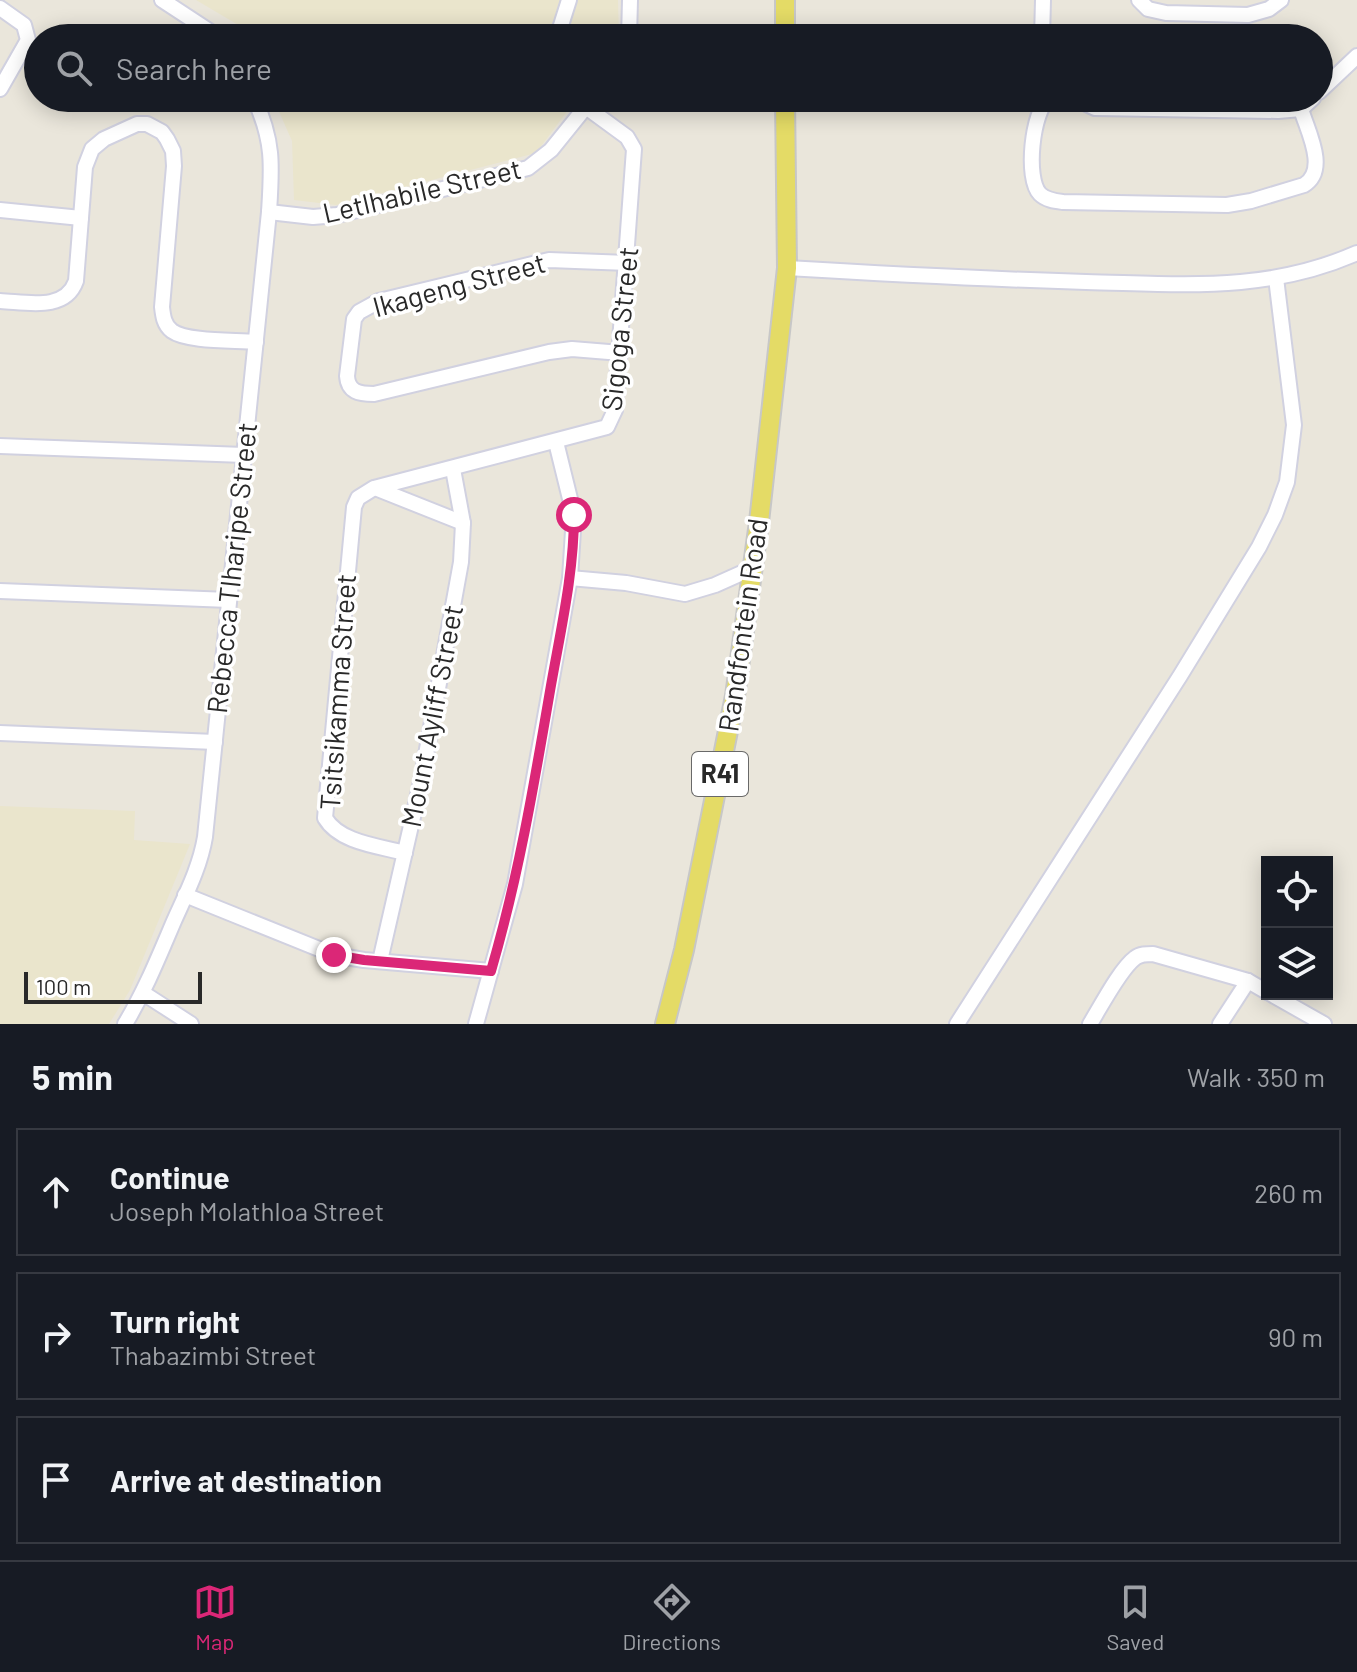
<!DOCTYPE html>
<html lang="en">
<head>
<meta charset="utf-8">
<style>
	body { margin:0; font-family:Barlow,sans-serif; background:#20242c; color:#f1f3f6 }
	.controls { position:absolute; right:24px; bottom:24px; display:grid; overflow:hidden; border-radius:0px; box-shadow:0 4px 20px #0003 }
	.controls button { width:72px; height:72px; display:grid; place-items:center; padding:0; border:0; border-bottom:2px solid #363941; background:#171b24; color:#f1f3f6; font:40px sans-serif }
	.scale { position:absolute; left:24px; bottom:20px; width:178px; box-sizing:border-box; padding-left:8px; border:4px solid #292929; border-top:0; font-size:22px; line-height:28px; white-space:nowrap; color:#292929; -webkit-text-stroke:6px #fff; paint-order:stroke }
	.stop { position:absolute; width:24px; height:24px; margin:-18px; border:6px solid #db2777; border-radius:50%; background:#fff }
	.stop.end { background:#db2777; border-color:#fff; box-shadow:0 2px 8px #0008 }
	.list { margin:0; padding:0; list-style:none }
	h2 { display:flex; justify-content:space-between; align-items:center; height:104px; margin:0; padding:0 32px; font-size:34px }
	h2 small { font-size:26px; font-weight:400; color:#9ea1a6 }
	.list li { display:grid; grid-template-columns:52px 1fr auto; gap:24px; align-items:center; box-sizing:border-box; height:128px; margin:0 16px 16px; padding:0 16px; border:2px solid #363941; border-radius:0px }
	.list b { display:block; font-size:30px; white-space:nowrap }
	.list p { margin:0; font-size:26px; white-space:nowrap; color:#9ea1a6 }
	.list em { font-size:26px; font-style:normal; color:#9ea1a6 }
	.icon { flex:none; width:44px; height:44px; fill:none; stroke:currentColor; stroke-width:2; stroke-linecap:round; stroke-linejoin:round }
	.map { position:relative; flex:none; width:1357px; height:1024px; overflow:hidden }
	.search { position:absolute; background:#171b24; box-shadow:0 4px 20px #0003; left:24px; right:24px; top:24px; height:88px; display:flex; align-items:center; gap:20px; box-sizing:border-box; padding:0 28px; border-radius:44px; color:#9ea1a6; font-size:30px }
	.sheet { height:536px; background:#171b24 }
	nav { display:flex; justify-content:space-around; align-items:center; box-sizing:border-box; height:112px; border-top:2px solid #363941; background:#171b24; font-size:22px; color:#9ea1a6 }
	nav a { display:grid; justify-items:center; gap:4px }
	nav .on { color:#db2777 }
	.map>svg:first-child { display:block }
</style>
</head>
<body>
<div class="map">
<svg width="1357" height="1024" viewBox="0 0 1357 1024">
	<rect width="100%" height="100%" fill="#eae6db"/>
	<!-- education -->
	<g fill="#eae5cc">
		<polygon points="196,0 618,0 619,38 245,38 240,26"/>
		<polygon points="273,98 577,98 536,153 336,205 294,200 292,141"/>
		<polygon points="0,806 135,811 134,840 190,844 130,990 109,1024 0,1024"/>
	</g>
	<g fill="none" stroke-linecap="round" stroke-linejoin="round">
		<!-- minor casing -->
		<g stroke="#d1d1e0" stroke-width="18">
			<g id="minor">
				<polyline points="162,0 220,38"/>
				<polyline points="1139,0 1148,9 1166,13 1248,15 1269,9 1281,0"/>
				<polyline points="0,8 24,25 28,40 0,89"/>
				<polyline points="557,38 569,0"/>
				<polyline points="629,38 630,0"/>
				<polyline points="1042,38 1043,0"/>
				<polyline points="1319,92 1357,56"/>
				<path d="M1049 98C1032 111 1025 179 1040 194 1046 200 1055 201 1063 202L1227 205 1251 201 1304 185C1329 170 1307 130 1301 109"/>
				<polyline points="1074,98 1095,108 1278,111 1301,109 1313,98"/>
				<polyline points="537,101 538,98"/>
				<polyline points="0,210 81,218"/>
				<polyline points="269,212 313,217 337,215 528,168 551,150 593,98"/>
				<path d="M787 268C887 274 986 279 1086 282 1182 284 1266 293 1357 253"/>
				<path d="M0 301C26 302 65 312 76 281L85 167 92 149 104 139 137 124H147L162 132 167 139 173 151 174 166 162 307C163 316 164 325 172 331 187 342 236 340 256 342"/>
				<path d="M621 353 572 349 549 352 374 394C359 394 348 392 347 376L354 319 359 312 379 301 549 260 628 263"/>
				<polyline points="0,446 244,455"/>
				<polyline points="375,488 463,523"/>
				<polyline points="570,578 626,583 685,594 715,585 753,568"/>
				<polyline points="0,591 229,600"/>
				<polyline points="0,733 215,742"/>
				<path d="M405 853C379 846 340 843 325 818L354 507 358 498 374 488 607 427 615 410 634 149 627 137 586 107"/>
				<polyline points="185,895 334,955 364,960 491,971"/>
				<polyline points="380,961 421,782 461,562 463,523 453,469"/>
				<polyline points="143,993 191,1024"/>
				<polyline points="1271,994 1324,1024"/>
				<path d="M125 1024C145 991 159 956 174 921 186 894 200 867 205 837L269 212C272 166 274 141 254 98"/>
				<polyline points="476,1024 515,884 570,578 574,515 556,442"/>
				<polyline points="957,1024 1180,676 1259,547 1275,515 1287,482 1294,425 1276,278"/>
				<path d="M1090 1024C1100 1008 1120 969 1135 958 1140 954 1147 954 1153 954L1248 981 1267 992"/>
				<polyline points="1220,1024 1248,981"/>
			</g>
		</g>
		<!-- major casing -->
		<g stroke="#c7c7c7" stroke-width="22">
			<g id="major">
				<polyline points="785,0 785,38"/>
				<polyline points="665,1024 684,950 735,696 759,522 787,268 785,98"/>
			</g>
		</g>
		<!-- minor -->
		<use href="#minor" stroke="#fff" stroke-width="14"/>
		<!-- major -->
		<use href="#major" stroke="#e4db66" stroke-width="18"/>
	</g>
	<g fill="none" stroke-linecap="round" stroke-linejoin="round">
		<!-- route -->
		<path stroke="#db2777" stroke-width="10" d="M334 955 364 960 491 971C518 879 534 785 550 691 560 633 574 574 574 515"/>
	</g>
	<g text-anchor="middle" stroke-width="7" stroke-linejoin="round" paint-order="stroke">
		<!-- shield labels -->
		<rect fill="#fff" stroke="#696969" stroke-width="2" x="692" y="752" width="56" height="44" rx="6"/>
		<g font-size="26" font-weight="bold" fill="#292929">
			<text x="720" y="783">R41</text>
		</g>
		<!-- street labels -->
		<g font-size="28" fill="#292929" stroke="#fff">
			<text transform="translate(422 191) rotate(-13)" y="10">Letlhabile Street</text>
			<text transform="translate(459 285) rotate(-15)" y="10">Ikageng Street</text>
			<text transform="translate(620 329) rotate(-84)" y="10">Sigoga Street</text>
			<text transform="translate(232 568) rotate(-84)" y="10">Rebecca Tlharipe Street</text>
			<text transform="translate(743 625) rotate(-82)" y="10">Randfontein Road</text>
			<text transform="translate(338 692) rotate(-86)" y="10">Tsitsikamma Street</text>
			<text transform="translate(432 716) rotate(-79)" y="10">Mount Ayliff Street</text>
		</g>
	</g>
</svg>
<div class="controls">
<button><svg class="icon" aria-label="locate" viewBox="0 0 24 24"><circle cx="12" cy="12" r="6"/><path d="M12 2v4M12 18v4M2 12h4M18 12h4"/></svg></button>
<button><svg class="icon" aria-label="layers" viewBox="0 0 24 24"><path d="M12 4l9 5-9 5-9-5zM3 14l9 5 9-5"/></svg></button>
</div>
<div class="scale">100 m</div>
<div class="stop" style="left:574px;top:515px"></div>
<div class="stop end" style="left:334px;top:955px"></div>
<div class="search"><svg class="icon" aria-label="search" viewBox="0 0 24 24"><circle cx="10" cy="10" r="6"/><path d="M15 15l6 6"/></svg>Search here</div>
</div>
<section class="sheet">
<h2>5 min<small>Walk · 350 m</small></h2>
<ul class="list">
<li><svg class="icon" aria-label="ahead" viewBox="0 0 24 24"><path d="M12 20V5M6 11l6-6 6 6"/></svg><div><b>Continue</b><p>Joseph Molathloa Street</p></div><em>260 m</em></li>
<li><svg class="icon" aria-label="right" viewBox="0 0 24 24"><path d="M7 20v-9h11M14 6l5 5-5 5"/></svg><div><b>Turn right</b><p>Thabazimbi Street</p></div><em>90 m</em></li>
<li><svg class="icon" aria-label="arrive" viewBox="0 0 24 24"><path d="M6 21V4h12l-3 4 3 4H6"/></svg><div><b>Arrive at destination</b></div></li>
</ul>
</section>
<nav>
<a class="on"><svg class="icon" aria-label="map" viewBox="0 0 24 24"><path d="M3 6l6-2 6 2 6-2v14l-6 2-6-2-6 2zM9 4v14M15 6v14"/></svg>Map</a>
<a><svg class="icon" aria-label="directions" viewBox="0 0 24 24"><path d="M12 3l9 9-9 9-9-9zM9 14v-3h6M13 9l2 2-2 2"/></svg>Directions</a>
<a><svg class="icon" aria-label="saved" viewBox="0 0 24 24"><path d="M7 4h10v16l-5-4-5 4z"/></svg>Saved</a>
</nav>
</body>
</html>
